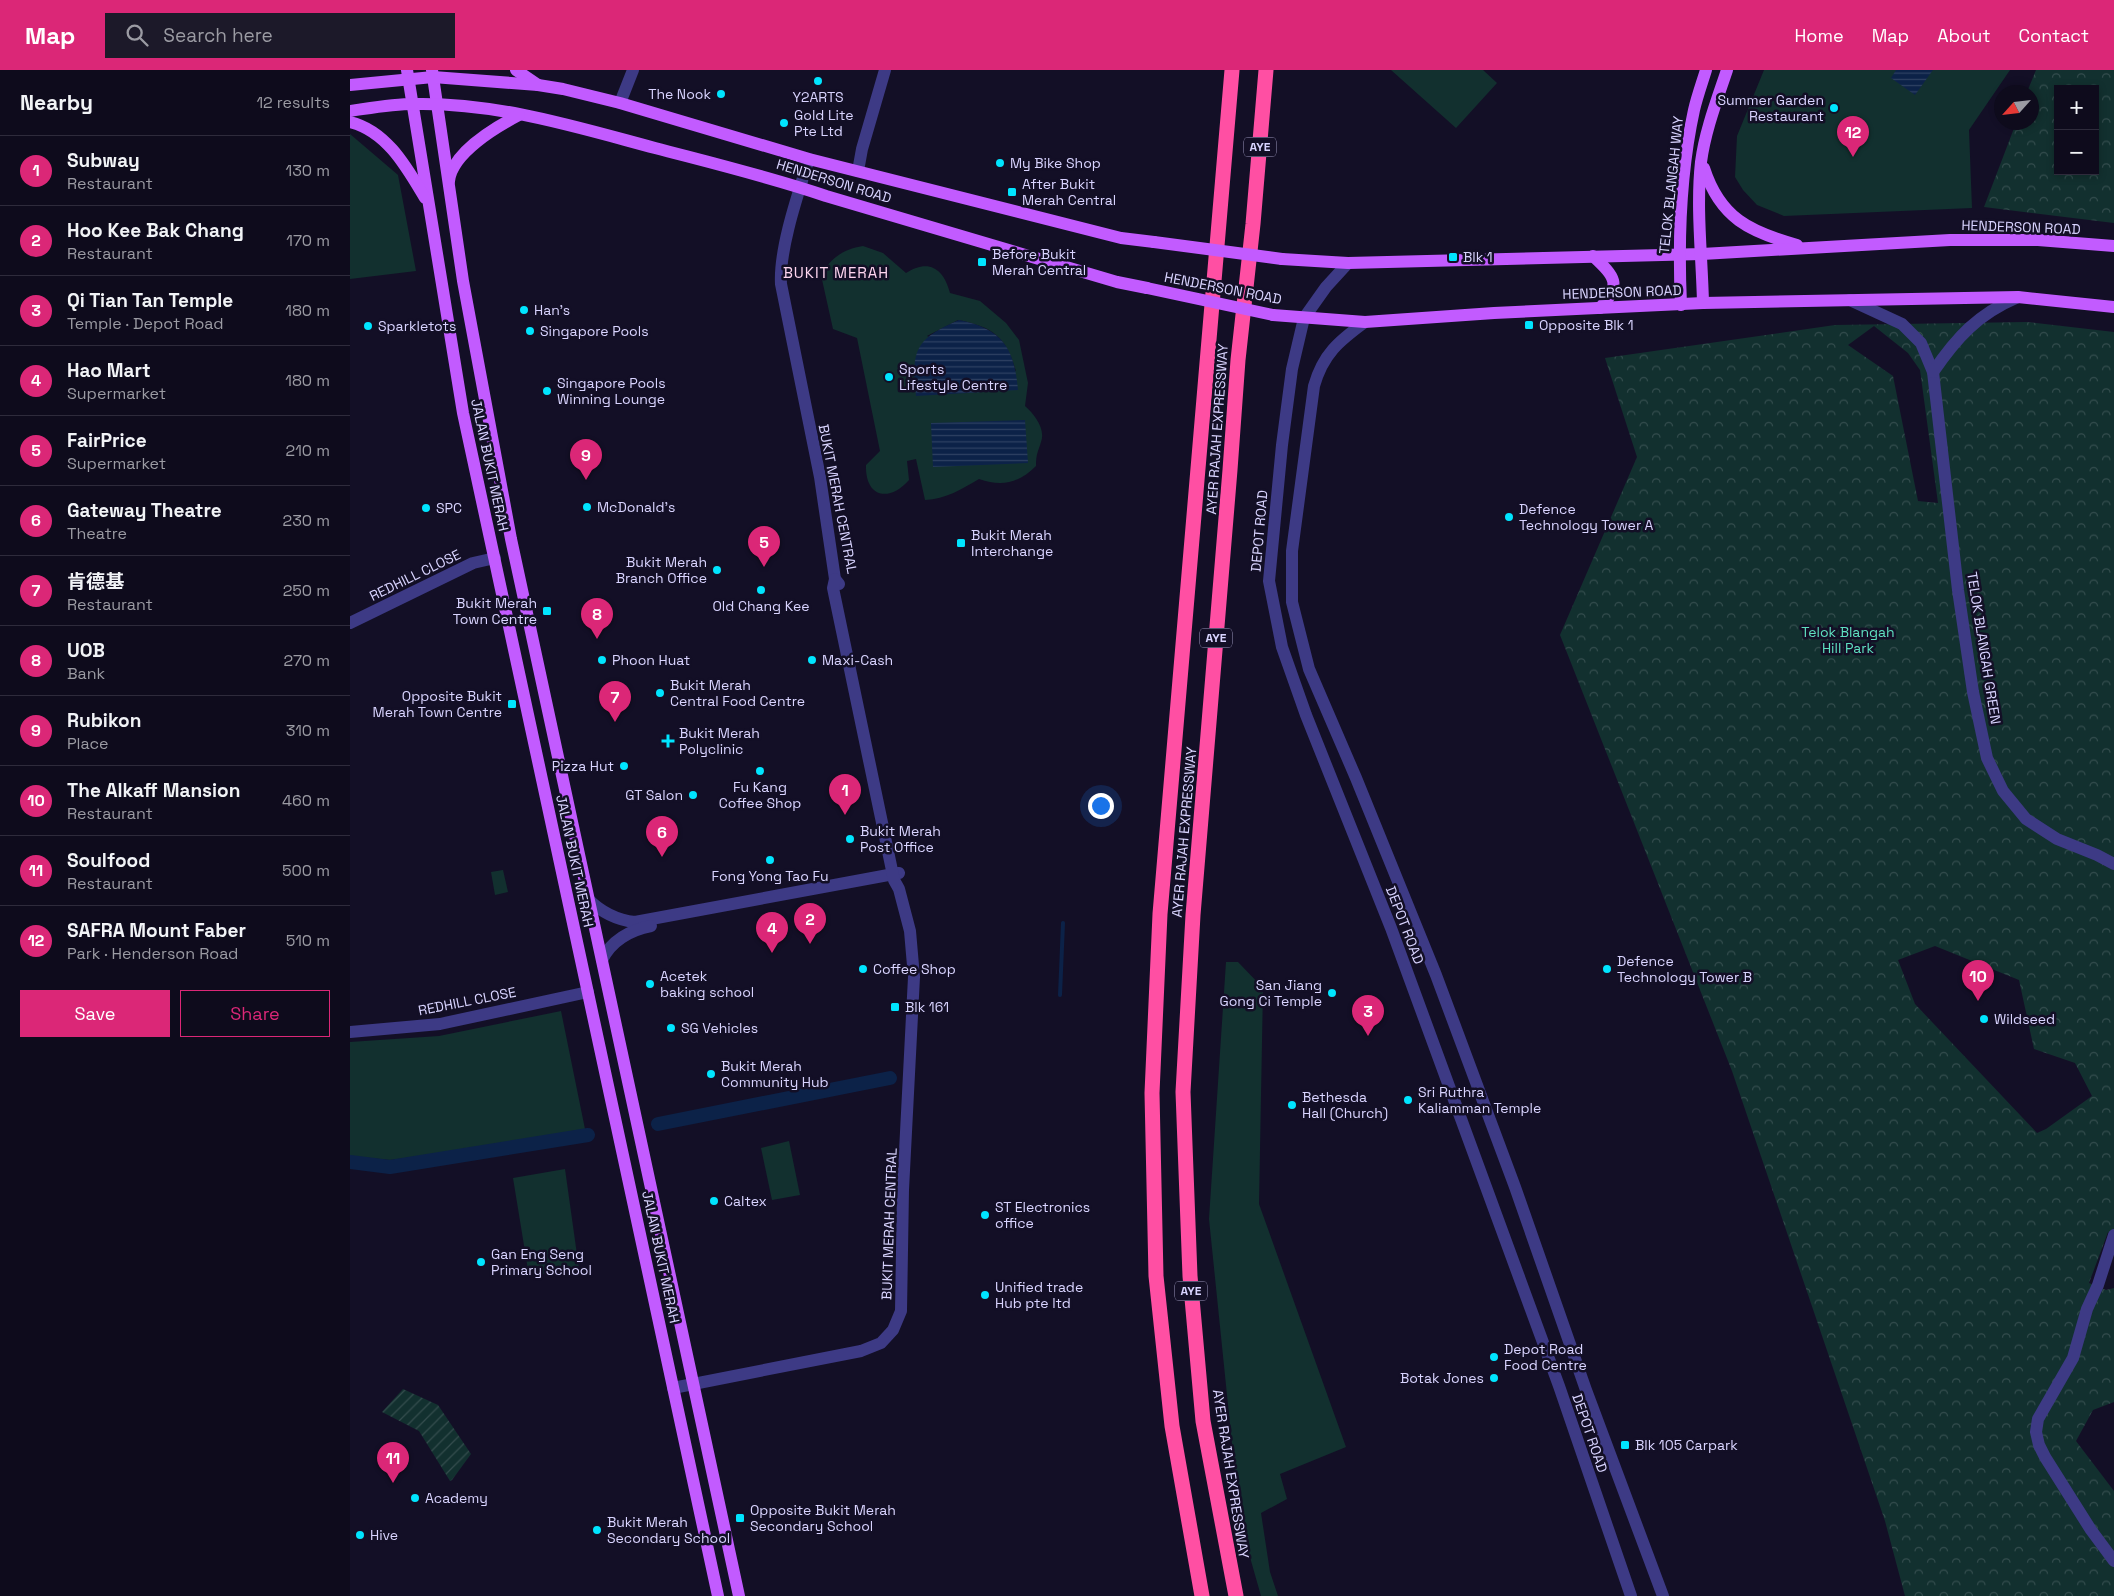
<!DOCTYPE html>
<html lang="en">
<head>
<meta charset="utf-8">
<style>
	body { margin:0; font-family:"Space Grotesk","Noto Sans SC",sans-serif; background:#1c1929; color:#f1f3f6 }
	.controls { position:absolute; right:15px; top:15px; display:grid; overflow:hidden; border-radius:0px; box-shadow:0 2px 8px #0003 }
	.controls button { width:45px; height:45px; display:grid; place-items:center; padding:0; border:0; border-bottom:1px solid #2e2b3b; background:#0e0b1c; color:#f1f3f6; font:25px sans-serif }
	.compass { position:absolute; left:1644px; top:15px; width:45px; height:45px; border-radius:50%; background:#0e0b1c; box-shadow:0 2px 8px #0003; rotate:243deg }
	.you { position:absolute; left:750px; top:735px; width:18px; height:18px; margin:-12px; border:4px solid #fff; border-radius:50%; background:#1a73e8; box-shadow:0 0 0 8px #1a73e833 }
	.badge { display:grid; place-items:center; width:32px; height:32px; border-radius:50%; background:#db2777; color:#fff; font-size:16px; font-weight:700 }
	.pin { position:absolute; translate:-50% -41px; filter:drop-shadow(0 1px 2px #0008) }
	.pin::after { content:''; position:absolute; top:26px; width:18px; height:15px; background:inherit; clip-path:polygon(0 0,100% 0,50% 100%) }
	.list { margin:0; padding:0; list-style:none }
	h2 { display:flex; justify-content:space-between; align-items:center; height:65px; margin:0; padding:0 20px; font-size:21px }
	h2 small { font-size:16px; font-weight:400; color:#9b9ba3 }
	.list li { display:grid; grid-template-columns:32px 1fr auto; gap:15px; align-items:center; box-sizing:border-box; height:70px; padding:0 20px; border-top:1px solid #2e2b3b }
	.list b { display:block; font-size:19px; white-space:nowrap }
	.list p { margin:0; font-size:16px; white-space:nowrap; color:#9b9ba3 }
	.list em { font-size:16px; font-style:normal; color:#9b9ba3 }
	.actions { display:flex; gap:10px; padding:15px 20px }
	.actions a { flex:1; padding:11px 0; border:1px solid #db2777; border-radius:0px; text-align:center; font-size:18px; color:#db2777 }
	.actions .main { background:#db2777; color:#fff }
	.icon { flex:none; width:28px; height:28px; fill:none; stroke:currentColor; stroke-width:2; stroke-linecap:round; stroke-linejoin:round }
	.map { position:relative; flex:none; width:1764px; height:1526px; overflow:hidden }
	header { display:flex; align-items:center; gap:30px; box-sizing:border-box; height:70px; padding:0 25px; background:#db2777; color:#fff }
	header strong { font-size:24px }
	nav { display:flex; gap:28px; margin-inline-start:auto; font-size:18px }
	.search { width:350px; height:45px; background:#1c1929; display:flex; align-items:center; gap:12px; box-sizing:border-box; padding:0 18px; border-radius:0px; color:#9b9ba3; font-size:19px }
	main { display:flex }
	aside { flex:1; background:#0e0b1c }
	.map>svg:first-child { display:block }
</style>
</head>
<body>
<header>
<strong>Map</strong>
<div class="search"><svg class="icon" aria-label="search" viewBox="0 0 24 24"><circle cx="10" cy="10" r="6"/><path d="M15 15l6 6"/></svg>Search here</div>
<nav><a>Home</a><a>Map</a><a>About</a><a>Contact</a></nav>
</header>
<main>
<aside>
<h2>Nearby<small>12 results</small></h2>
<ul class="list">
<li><span class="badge">1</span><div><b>Subway</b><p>Restaurant</p></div><em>130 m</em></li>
<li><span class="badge">2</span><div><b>Hoo Kee Bak Chang</b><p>Restaurant</p></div><em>170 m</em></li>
<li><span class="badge">3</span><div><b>Qi Tian Tan Temple</b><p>Temple · Depot Road</p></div><em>180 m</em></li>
<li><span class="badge">4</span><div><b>Hao Mart</b><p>Supermarket</p></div><em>180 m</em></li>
<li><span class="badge">5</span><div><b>FairPrice</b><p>Supermarket</p></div><em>210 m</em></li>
<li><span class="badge">6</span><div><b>Gateway Theatre</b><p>Theatre</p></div><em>230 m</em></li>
<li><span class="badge">7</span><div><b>肯德基</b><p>Restaurant</p></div><em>250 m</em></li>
<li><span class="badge">8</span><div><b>UOB</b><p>Bank</p></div><em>270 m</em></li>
<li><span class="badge">9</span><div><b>Rubikon</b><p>Place</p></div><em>310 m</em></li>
<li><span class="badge">10</span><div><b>The Alkaff Mansion</b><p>Restaurant</p></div><em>460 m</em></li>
<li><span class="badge">11</span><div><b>Soulfood</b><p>Restaurant</p></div><em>500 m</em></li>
<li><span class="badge">12</span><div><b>SAFRA Mount Faber</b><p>Park · Henderson Road</p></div><em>510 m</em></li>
</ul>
<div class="actions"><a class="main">Save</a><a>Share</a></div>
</aside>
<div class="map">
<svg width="1764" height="1526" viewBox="0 0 1764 1526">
	<defs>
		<pattern id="forest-crowns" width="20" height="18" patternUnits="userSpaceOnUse" patternTransform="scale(1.25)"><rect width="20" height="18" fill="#12302f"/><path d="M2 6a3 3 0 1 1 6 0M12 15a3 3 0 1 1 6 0" fill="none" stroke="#344d4e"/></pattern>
		<pattern id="garden-furrows" width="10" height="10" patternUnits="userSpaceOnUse" patternTransform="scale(1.25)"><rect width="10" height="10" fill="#12302f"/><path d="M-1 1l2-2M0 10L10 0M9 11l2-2" fill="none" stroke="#344d4e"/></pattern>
		<pattern id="water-rules" width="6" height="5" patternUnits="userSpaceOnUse" patternTransform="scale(1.25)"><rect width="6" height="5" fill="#0c2248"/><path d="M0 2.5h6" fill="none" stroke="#2f4163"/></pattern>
	</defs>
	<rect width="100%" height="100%" fill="#130f26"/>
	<!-- green -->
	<g fill="#12302f" fill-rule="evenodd">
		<polygon points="1041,0 1133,0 1147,13 1106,58"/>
		<polygon points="1414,0 1660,0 1619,60 1622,138 1434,146 1407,135 1393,120 1385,107 1387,66"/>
		<polygon points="0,64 48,105 66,201 0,209"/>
		<path d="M513 176 533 183 556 203C579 188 594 199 600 223L630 231 656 253 669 270 678 313 675 336C684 344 696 359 691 372 688 382 686 384 686 396 669 413 652 417 629 409 612 419 596 429 575 430L566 389 557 391 559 410C539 433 515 427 516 395L530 381 507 268 483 259 471 205C481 188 493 179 513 176ZM608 250C644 257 656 267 666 301L577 266Z"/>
		<polygon points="153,800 158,822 145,825 141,802"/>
		<polygon points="876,892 888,892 913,918 909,1134 996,1377 930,1404 937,1429 911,1443 920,1502 928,1526 911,1526 890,1452 859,1149"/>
		<polygon points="211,941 236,1064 40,1090 0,1086 0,972 89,966"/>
		<polygon points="439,1071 450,1125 422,1130 411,1078"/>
		<polygon points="215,1099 229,1199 179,1206 163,1108"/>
	</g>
	<!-- forest -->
	<g fill="url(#forest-crowns)" fill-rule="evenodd">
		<path d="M1686 0H1764V153L1634 137 1666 53 1682 52V22H1677ZM1708 19H1745V101H1708Z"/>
		<path d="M1677 252 1764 262V1169L1758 1162 1739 1213 1756 1220 1764 1218V1332L1743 1340 1726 1371 1764 1421V1526H1555L1535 1451 1382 1001 1210 565 1287 387 1255 288 1485 255ZM1524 256 1558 283 1570 300 1588 433 1568 431 1543 306 1498 275ZM1585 876 1669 910 1684 979 1725 993 1742 1026 1696 1059 1687 1063 1565 934 1548 890Z"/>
	</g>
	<!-- garden -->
	<polygon fill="url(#garden-furrows)" points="53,1319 88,1335 121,1384 102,1410 100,1411 69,1361 32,1342"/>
	<!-- water -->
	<g fill="url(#water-rules)">
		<polygon points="1546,0 1583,0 1565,25 1541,8"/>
		<path d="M609 250C652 259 664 277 668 320L566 326C561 280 565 269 609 250Z"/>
		<polygon points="675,350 678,393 583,397 581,353"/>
	</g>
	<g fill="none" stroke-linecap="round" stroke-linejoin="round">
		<!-- stream -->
		<polyline stroke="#0c2248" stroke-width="4" points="710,925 713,853"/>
		<!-- canal -->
		<g stroke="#0c2248" stroke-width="14">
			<polyline points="308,1054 540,1008"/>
			<polyline points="0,1092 40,1097 238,1065"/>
		</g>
		<!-- minor -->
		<g stroke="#3d3a85" stroke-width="12">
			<polyline points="270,33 283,0"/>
			<path d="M459 89C448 124 429 179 431 214L470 407 485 509 489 514"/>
			<polyline points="508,101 512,79 535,0"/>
			<polyline points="998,193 976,217 954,248 942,299 932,375 919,511 932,577 956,645 1041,858 1209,1316 1281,1526"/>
			<polyline points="1500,230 1552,254 1571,273 1583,302 1608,520 1623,622 1637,688 1653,721 1676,749 1707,769 1747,785 1764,794"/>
			<path d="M1015 252C989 271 973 284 964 316L942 481V532L959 599 1006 708 1086 905 1165 1117 1236 1320 1313 1526"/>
			<path d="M1583 302C1607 267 1628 244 1668 227"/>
			<polyline points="0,553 123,493 145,488"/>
			<path d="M238 829C252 843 266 850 285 852L549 803"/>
			<path d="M252 890C261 871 280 860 301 856"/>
			<polyline points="0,962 90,954 238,922"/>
			<polyline points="1764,1165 1748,1215 1737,1239 1723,1288 1688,1349 1686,1362 1689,1375 1695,1387 1741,1460 1764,1491"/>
			<polyline points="323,1318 511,1281 531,1273 543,1260 551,1241 553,1120 564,907 560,861 549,819 544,810 483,518 485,509"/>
		</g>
		<!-- major -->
		<g stroke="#c25bff" stroke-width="12">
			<polyline points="57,0 113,343 368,1526"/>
			<polyline points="82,0 113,211 161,469 389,1526"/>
			<polyline points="166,0 188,15"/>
			<polyline points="0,15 83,7 188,15 213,19 270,33 459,89 771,168 804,172"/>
			<path d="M0 41C21 38 42 34 64 34 146 32 226 57 305 78 362 93 420 107 476 126L767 212 797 218"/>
			<path d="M0 52C37 61 57 98 75 128"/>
			<path d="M1354 98C1370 148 1400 162 1447 175"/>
			<path d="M99 111C102 83 146 57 169 45"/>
			<path d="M1243 186C1264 206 1273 214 1250 238"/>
			<polyline points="932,189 998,193 1352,184 1600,170 1688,170 1764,176"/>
			<path d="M1353 233C1352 187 1346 138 1351 92 1355 61 1367 30 1377 0"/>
			<path d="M1331 235C1328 170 1330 104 1344 40 1347 27 1352 13 1356 0"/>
			<polyline points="923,245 1015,252 1144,243 1353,233 1668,227 1764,237"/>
		</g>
		<!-- highway -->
		<g stroke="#ff4fa3" stroke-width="15">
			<polyline points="852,1526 822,1356 806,1206 802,1023 810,844 882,0"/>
			<polyline points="886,1526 853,1351 840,1206 833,1022 843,845 880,400 888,290 903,154 916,0"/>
		</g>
		<!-- major-bridge -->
		<g stroke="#c25bff" stroke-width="12">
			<polyline points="804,172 932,189"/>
			<polyline points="797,218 923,245"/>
		</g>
	</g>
	<!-- markers -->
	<g fill="#00e5ff" stroke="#130f26" stroke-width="2">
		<circle cx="468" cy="11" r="5"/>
		<circle cx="371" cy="24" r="5"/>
		<circle cx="1484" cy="38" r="5"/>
		<circle cx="434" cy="53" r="5"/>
		<circle cx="650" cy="93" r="5"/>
		<rect x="657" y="117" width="10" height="10" rx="2.5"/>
		<rect x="1098" y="182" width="10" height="10" rx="2.5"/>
		<rect x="627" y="187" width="10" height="10" rx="2.5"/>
		<circle cx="174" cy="240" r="5"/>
		<rect x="1174" y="250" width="10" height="10" rx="2.5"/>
		<circle cx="18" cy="256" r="5"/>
		<circle cx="180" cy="261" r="5"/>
		<circle cx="539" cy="307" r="5"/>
		<circle cx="197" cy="321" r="5"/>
		<circle cx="237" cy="437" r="5"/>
		<circle cx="76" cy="438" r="5"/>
		<circle cx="1159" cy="447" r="5"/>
		<rect x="606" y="468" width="10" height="10" rx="2.5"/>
		<circle cx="367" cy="500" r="5"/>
		<circle cx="411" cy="520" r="5"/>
		<rect x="192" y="536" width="10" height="10" rx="2.5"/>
		<circle cx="252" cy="590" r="5"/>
		<circle cx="462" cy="590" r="5"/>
		<circle cx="310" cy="623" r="5"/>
		<rect x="157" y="629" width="10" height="10" rx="2.5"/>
		<path d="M315.5 663.5h5v5h5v5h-5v5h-5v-5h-5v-5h5z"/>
		<circle cx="274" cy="696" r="5"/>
		<circle cx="410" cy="701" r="5"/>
		<circle cx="343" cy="725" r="5"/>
		<circle cx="500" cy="769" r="5"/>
		<circle cx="420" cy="790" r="5"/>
		<circle cx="513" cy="899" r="5"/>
		<circle cx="1257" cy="899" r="5"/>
		<circle cx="300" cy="914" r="5"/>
		<circle cx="982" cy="923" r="5"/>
		<rect x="540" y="932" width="10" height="10" rx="2.5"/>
		<circle cx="1634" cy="949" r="5"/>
		<circle cx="321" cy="958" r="5"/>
		<circle cx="361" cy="1004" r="5"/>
		<circle cx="1058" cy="1030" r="5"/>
		<circle cx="942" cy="1035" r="5"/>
		<circle cx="364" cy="1131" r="5"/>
		<circle cx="635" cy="1145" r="5"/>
		<circle cx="131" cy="1192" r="5"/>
		<circle cx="635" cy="1225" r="5"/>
		<circle cx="1144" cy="1287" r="5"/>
		<circle cx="1144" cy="1308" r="5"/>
		<rect x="1270" y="1370" width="10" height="10" rx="2.5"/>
		<circle cx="65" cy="1428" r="5"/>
		<rect x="385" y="1443" width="10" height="10" rx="2.5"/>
		<circle cx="247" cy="1460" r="5"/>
		<circle cx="10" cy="1465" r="5"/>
	</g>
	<g text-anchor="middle" stroke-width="5" stroke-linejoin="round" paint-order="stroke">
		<!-- shield labels -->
		<g fill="#130f26" stroke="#9e99be" stroke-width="1">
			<rect x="894" y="67.5" width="32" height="19" rx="4"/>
			<rect x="850" y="558.5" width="32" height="19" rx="4"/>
			<rect x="825" y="1211.5" width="32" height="19" rx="4"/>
		</g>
		<g font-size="12" font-weight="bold" fill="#d9d4ff">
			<text x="910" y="81">AYE</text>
			<text x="866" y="572">AYE</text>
			<text x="841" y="1225">AYE</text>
		</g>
		<!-- poi labels -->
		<g font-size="14" fill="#d9d4ff" stroke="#130f26" text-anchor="start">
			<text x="361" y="29" text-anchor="end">The Nook</text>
			<text x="468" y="32" text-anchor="middle">Y2ARTS</text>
			<text x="1474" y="35" text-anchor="end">Summer Garden<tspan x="1474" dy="16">Restaurant</tspan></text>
			<text x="444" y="50">Gold Lite<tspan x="444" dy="16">Pte Ltd</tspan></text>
			<text x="660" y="98">My Bike Shop</text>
			<text x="672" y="119">After Bukit<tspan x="672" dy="16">Merah Central</tspan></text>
			<text x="642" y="189">Before Bukit<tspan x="642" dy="16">Merah Central</tspan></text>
			<text x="1113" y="192">Blk 1</text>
			<text x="184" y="245">Han’s</text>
			<text x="1189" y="260">Opposite Blk 1</text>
			<text x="28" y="261">Sparkletots</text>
			<text x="190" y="266">Singapore Pools</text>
			<text x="549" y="304">Sports<tspan x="549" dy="16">Lifestyle Centre</tspan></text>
			<text x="207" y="318">Singapore Pools<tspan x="207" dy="16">Winning Lounge</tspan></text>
			<text x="247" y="442">McDonald's</text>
			<text x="86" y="443">SPC</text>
			<text x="1169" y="444">Defence<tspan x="1169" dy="16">Technology Tower A</tspan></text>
			<text x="621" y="470">Bukit Merah<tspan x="621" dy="16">Interchange</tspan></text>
			<text x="357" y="497" text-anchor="end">Bukit Merah<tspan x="357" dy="16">Branch Office</tspan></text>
			<text x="187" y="538" text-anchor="end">Bukit Merah<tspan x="187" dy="16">Town Centre</tspan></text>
			<text x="411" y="541" text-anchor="middle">Old Chang Kee</text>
			<text x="262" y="595">Phoon Huat</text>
			<text x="472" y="595">Maxi-Cash</text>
			<text x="320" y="620">Bukit Merah<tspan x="320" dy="16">Central Food Centre</tspan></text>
			<text x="152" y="631" text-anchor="end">Opposite Bukit<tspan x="152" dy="16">Merah Town Centre</tspan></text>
			<text x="329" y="668">Bukit Merah<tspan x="329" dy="16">Polyclinic</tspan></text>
			<text x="264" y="701" text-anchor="end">Pizza Hut</text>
			<text x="410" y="722" text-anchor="middle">Fu Kang<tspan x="410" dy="16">Coffee Shop</tspan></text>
			<text x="333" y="730" text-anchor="end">GT Salon</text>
			<text x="510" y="766">Bukit Merah<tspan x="510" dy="16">Post Office</tspan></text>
			<text x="420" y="811" text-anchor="middle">Fong Yong Tao Fu</text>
			<text x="1267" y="896">Defence<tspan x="1267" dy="16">Technology Tower B</tspan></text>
			<text x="523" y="904">Coffee Shop</text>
			<text x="310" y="911">Acetek<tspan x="310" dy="16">baking school</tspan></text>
			<text x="972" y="920" text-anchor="end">San Jiang<tspan x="972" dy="16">Gong Ci Temple</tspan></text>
			<text x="555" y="942">Blk 161</text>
			<text x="1644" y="954">Wildseed</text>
			<text x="331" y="963">SG Vehicles</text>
			<text x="371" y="1001">Bukit Merah<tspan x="371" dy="16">Community Hub</tspan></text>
			<text x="1068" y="1027">Sri Ruthra<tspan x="1068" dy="16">Kaliamman Temple</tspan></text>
			<text x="952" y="1032">Bethesda<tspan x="952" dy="16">Hall (Church)</tspan></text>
			<text x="374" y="1136">Caltex</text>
			<text x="645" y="1142">ST Electronics<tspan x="645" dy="16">office</tspan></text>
			<text x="141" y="1189">Gan Eng Seng<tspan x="141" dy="16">Primary School</tspan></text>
			<text x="645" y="1222">Unified trade<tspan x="645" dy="16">Hub pte ltd</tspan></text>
			<text x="1154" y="1284">Depot Road<tspan x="1154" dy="16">Food Centre</tspan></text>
			<text x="1134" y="1313" text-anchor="end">Botak Jones</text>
			<text x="1285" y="1380">Blk 105 Carpark</text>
			<text x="75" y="1433">Academy</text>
			<text x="400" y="1445">Opposite Bukit Merah<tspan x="400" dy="16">Secondary School</tspan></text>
			<text x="257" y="1457">Bukit Merah<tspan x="257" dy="16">Secondary School</tspan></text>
			<text x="20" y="1470">Hive</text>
		</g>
		<!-- street labels -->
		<g font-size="14" fill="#d9d4ff" stroke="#130f26">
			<text transform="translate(484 111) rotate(17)" y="5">HENDERSON ROAD</text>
			<text transform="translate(1321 115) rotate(-84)" y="5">TELOK BLANGAH WAY</text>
			<text transform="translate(1671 157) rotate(2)" y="5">HENDERSON ROAD</text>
			<text transform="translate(873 218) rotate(11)" y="5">HENDERSON ROAD</text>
			<text transform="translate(1272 222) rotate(-2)" y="5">HENDERSON ROAD</text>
			<text transform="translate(867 359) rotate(-86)" y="5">AYER RAJAH EXPRESSWAY</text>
			<text transform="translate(140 395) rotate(78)" y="5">JALAN BUKIT MERAH</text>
			<text transform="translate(488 429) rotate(79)" y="5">BUKIT MERAH CENTRAL</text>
			<text transform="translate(909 461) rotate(-85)" y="5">DEPOT ROAD</text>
			<text transform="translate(65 505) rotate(-26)" y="5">REDHILL CLOSE</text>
			<text transform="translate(1634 578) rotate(81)" y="5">TELOK BLANGAH GREEN</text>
			<text transform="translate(834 762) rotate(-85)" y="5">AYER RAJAH EXPRESSWAY</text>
			<text transform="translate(225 791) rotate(78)" y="5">JALAN BUKIT MERAH</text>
			<text transform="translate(1055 855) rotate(69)" y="5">DEPOT ROAD</text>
			<text transform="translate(117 931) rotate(-11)" y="5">REDHILL CLOSE</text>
			<text transform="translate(539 1154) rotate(-88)" y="5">BUKIT MERAH CENTRAL</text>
			<text transform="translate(311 1187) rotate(78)" y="5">JALAN BUKIT MERAH</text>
			<text transform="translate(1240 1363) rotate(71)" y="5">DEPOT ROAD</text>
			<text transform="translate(881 1404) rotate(81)" y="5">AYER RAJAH EXPRESSWAY</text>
		</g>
		<!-- park labels -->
		<g font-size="14" fill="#5fe0c0" stroke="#130f26">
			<text x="1498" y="567">Telok Blangah<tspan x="1498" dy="16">Hill Park</tspan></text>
		</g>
		<!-- neighbourhood labels -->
		<g font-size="15" letter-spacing="1" fill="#ffd6f0" stroke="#130f26">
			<text x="486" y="208">BUKIT MERAH</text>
		</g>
	</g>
</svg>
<div class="controls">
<button>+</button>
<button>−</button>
</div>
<svg class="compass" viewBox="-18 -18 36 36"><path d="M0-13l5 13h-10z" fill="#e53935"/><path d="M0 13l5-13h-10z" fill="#9b9ba3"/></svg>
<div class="you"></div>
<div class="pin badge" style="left:495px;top:745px">1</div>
<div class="pin badge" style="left:460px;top:874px">2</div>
<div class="pin badge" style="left:1018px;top:966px">3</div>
<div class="pin badge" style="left:422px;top:883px">4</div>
<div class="pin badge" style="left:414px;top:497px">5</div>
<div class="pin badge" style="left:312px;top:787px">6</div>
<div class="pin badge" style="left:265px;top:652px">7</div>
<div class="pin badge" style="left:247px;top:569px">8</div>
<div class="pin badge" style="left:236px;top:410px">9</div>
<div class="pin badge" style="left:1628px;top:931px">10</div>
<div class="pin badge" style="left:43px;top:1413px">11</div>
<div class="pin badge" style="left:1503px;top:87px">12</div>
</div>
</main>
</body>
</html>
